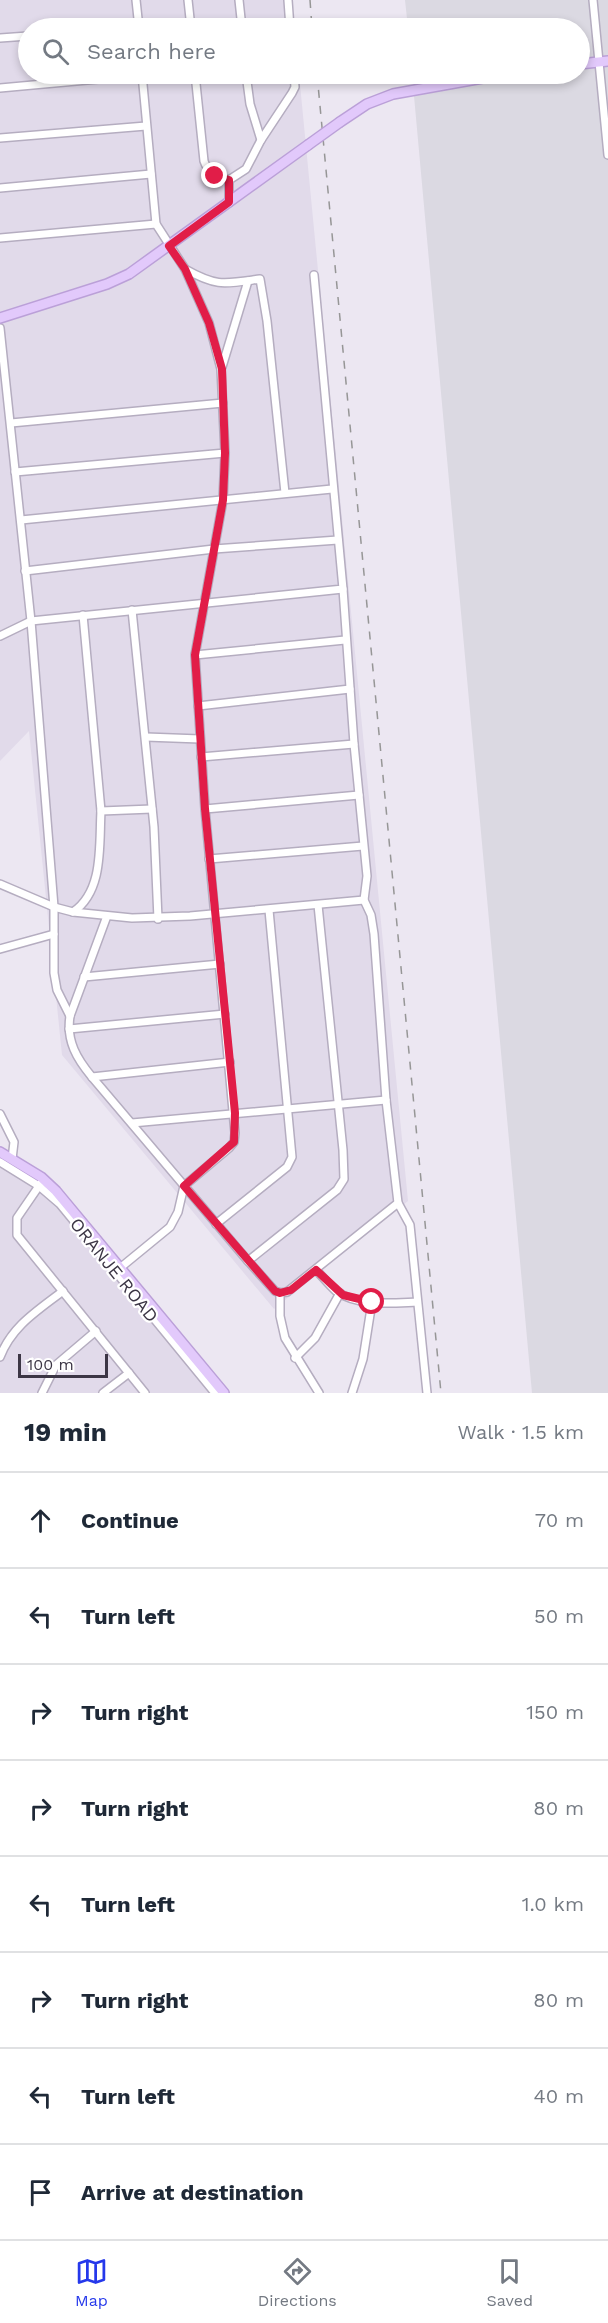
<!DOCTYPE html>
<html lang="en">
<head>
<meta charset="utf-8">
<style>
	body { margin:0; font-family:"Work Sans",sans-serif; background:#f2f2f3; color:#1f2937 }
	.scale { position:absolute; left:18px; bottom:15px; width:90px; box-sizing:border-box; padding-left:6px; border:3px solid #3c3645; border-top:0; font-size:16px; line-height:21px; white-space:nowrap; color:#3c3645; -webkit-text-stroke:4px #fff; paint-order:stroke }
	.stop { position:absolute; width:18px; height:18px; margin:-14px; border:4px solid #e11d48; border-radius:50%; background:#fff }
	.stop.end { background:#e11d48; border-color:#fff; box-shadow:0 2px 6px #0008 }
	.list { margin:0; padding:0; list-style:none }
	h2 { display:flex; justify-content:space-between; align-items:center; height:78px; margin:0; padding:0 24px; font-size:26px }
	h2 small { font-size:20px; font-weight:400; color:#747a83 }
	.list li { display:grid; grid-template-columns:39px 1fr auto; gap:18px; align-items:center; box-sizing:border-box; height:96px; padding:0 24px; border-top:2px solid #e0e1e3 }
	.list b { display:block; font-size:22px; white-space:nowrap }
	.list em { font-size:20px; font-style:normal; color:#747a83 }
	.icon { flex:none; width:33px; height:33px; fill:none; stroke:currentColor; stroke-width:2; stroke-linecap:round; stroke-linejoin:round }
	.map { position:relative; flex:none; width:608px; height:1393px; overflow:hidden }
	.search { position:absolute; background:#fff; box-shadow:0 3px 9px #0003; left:18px; right:18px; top:18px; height:66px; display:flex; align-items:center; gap:15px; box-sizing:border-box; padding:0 21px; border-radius:33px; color:#747a83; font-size:22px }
	.sheet { height:846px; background:#fff }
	nav { display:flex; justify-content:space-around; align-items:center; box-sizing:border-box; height:84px; border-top:2px solid #e0e1e3; background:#fff; font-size:16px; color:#747a83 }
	nav a { display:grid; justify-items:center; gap:3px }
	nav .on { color:#2538eb }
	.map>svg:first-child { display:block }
</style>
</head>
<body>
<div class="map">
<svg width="608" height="1393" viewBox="0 0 608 1393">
	<rect width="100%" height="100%" fill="#ece7f2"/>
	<!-- residential -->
	<g fill="#e1daea">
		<polygon points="0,0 291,0 294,28 28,28 28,74 299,74 408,1201 274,1309 62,1055 29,731 0,761"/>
		<polygon points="0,1163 43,1186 218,1393 0,1393"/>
	</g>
	<!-- industrial -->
	<polygon fill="#dbd9e2" points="405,0 608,0 608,1393 532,1393 412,74 580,74 580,28 408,28"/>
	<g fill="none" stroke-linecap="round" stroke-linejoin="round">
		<!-- street casing -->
		<g stroke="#b5adc0" stroke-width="10">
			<g id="street">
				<polyline points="136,0 139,28"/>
				<polyline points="188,0 191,28"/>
				<polyline points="239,0 242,28"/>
				<polyline points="288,0 290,28"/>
				<polyline points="593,0 608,155"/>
				<polyline points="99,28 138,23"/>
				<polyline points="0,38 28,36"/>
				<path d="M195 74 204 161C208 173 217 178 229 180"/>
				<polyline points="246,74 250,104 261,140"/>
				<polyline points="0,88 142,75"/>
				<polyline points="0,138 146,126"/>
				<polyline points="0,188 151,174"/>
				<polyline points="229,203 229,180 246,169 261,140 292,93 295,87 294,74"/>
				<polyline points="0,238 156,224"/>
				<path d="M185 269C217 287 224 284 260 279L267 321 285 493"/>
				<polyline points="0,328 31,621 54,907 54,973 57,990 70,1016"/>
				<polyline points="222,367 248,281"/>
				<polyline points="11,423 223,403"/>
				<polyline points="15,472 225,453"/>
				<polyline points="21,520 332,489"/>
				<polyline points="25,571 214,549 338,540"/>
				<polyline points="132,610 154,827 158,919"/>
				<polyline points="83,615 101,811 152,809"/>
				<polyline points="0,636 31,621 343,589 314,275"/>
				<polyline points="195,655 345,640"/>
				<polyline points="198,706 350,689"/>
				<polyline points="146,737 200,739"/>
				<polyline points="201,757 354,744"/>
				<polyline points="205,809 359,795"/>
				<polyline points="209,859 363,846"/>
				<polyline points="0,884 54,907 73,912 132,918 190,916 364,900"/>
				<path d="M73 912C104 891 99 845 101 811"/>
				<path d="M107 916 70 1016C66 1041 77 1059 92 1077L248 1261 275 1291 280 1293 287 1292 398 1203 386 1100 374 934 371 915 364 900 367 876 354 744 343 589"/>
				<polyline points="0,949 54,934"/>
				<polyline points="84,977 220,964"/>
				<polyline points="69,1029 225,1014"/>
				<polyline points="92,1077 230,1062"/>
				<polyline points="0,1114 14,1142 12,1159"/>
				<polyline points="132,1123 386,1100"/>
				<polyline points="0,1162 39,1186 60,1204 215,1393"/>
				<polyline points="41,1183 17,1218 17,1235 145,1393"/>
				<polyline points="398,1203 410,1225 427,1393"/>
				<polyline points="216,1224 287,1167 292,1157 269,910"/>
				<polyline points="248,1261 337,1190 344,1179 343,1150 318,905"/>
				<polyline points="120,1268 170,1227 178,1212 184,1186 229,1148 234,1142 235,1133 205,809 195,655 223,500 225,453 221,369 209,323 185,269 156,224 142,74"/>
				<path d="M316 1270C323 1277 329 1285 336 1291 358 1307 392 1303 417 1302"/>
				<polyline points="280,1293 280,1316 285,1338 319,1393"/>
				<path d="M0 1357C12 1326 37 1311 63 1291"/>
				<polyline points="295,1358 315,1338 340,1293"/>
				<polyline points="42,1393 56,1365 96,1331"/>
				<polyline points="103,1393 129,1373"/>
				<polyline points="352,1393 363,1359 372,1302"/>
			</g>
		</g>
		<!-- secondary casing -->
		<g stroke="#bba0d8" stroke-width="12">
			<g id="secondary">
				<polyline points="580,64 608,61"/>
				<polyline points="340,122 367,104 393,94 505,74"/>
				<polyline points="0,318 107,284 129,274 308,145"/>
				<polyline points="0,1152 41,1177 56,1191 224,1393"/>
			</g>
		</g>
		<!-- street -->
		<use href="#street" stroke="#fff" stroke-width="7"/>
		<!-- secondary -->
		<use href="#secondary" stroke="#e2c9fb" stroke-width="9"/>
		<!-- rail -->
		<g stroke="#969696" stroke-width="1.5" stroke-dasharray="8 8" stroke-linecap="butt">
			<polyline points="310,0 312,28"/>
			<polyline points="317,74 441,1393"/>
		</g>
		<!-- secondary-bridge casing -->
		<g stroke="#bba0d8" stroke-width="12" stroke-linecap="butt">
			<polyline id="secondary-bridge" points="308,145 340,122"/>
		</g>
		<!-- secondary-bridge -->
		<use href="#secondary-bridge" stroke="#e2c9fb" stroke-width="9"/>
	</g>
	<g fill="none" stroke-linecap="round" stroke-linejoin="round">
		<!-- route -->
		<polyline stroke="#e11d48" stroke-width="8" points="215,176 229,180 229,202 169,246 185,269 209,323 222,369 225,453 223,500 195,655 205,809 235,1113 234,1142 184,1186 275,1291 280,1293 291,1290 316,1270 343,1295 372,1302"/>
	</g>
	<g text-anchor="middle" stroke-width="4.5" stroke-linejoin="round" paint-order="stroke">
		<!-- street labels -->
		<g font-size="18" fill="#3c3645" stroke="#fff">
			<text transform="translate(114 1270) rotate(51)" y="6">ORANJE ROAD</text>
		</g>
	</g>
</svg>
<div class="scale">100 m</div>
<div class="stop" style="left:372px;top:1302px"></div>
<div class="stop end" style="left:215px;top:176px"></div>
<div class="search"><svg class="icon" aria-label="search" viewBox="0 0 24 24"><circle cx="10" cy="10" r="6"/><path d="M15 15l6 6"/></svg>Search here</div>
</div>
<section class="sheet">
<h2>19 min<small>Walk · 1.5 km</small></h2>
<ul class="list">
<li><svg class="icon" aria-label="ahead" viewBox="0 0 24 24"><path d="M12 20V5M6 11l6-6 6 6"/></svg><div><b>Continue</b></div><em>70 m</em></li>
<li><svg class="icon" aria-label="left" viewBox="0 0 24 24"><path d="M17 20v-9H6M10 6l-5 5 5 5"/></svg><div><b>Turn left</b></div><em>50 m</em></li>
<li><svg class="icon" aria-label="right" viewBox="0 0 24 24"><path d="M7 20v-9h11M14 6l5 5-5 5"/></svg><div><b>Turn right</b></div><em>150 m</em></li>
<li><svg class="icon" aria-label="right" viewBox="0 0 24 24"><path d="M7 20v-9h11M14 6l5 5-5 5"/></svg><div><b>Turn right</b></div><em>80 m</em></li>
<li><svg class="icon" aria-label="left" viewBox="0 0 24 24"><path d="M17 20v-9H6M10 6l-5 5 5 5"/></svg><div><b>Turn left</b></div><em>1.0 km</em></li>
<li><svg class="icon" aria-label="right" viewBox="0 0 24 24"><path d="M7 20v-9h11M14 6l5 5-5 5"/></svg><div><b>Turn right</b></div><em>80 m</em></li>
<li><svg class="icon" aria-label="left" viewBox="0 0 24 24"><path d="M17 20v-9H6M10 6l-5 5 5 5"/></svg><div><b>Turn left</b></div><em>40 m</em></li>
<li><svg class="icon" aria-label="arrive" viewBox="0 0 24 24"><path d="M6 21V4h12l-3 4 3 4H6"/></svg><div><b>Arrive at destination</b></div></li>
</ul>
</section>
<nav>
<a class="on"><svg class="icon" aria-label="map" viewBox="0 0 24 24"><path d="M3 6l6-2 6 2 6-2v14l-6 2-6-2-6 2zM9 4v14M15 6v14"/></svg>Map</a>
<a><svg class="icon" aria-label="directions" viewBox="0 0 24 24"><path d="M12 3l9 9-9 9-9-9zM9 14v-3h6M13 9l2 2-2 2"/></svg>Directions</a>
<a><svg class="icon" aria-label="saved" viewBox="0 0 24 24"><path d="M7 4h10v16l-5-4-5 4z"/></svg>Saved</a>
</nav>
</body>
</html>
